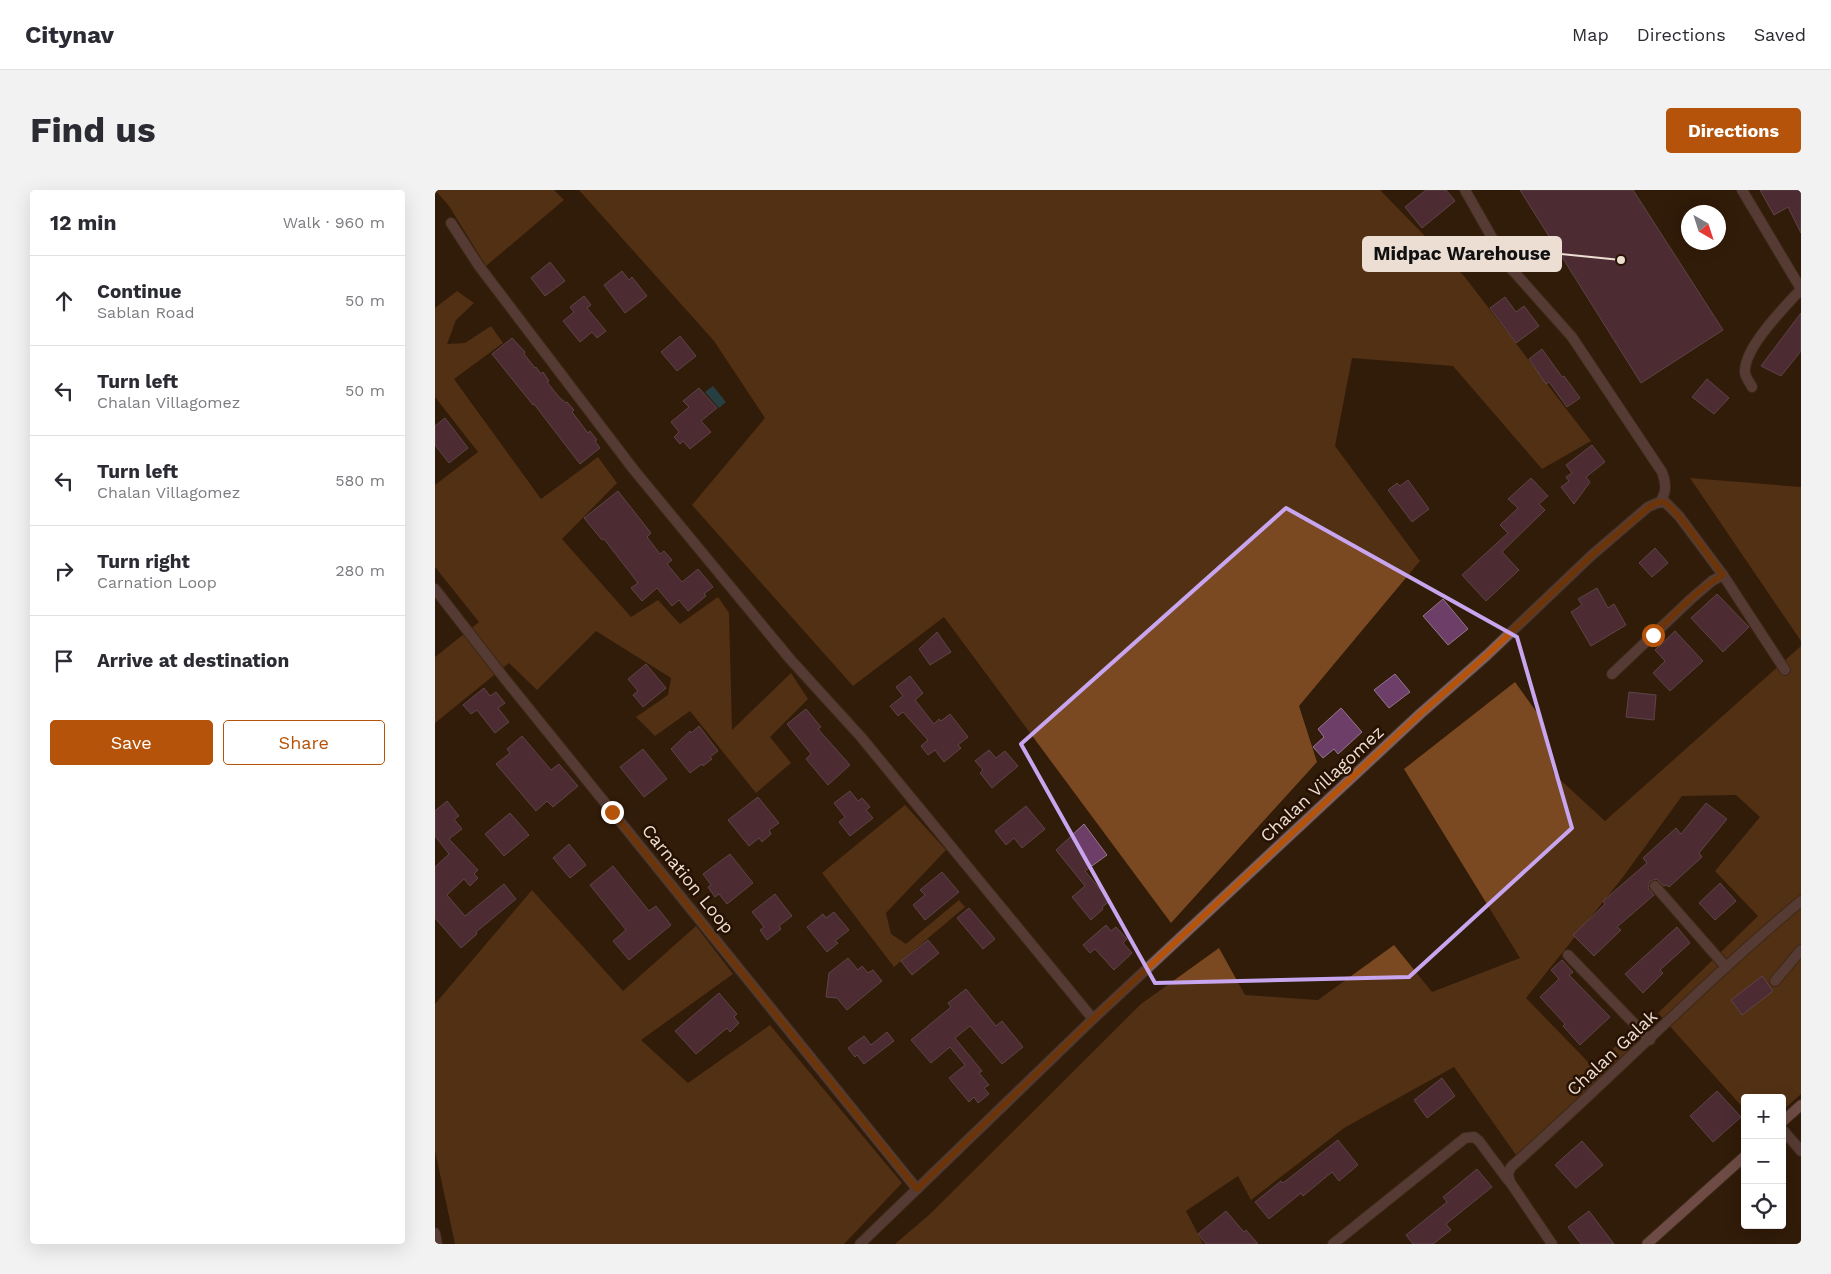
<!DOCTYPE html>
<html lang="en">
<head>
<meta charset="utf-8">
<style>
	body { margin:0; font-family:"Work Sans",sans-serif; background:#f2f2f3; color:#2b2b33 }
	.controls { position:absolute; right:15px; bottom:15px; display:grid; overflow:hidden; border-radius:5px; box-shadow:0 5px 20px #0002 }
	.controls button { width:45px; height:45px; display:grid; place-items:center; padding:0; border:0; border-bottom:1px solid #e1e1e2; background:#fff; color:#2b2b33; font:25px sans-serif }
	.compass { position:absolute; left:1246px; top:15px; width:45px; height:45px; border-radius:50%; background:#fff; box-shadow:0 5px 20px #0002; rotate:141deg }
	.stop { position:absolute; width:15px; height:15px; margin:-11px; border:4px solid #b45309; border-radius:50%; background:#fff }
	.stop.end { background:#b45309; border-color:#fff; box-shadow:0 1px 5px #0008 }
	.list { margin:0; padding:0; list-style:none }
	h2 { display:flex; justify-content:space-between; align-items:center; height:65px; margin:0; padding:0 20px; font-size:21px }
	h2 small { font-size:16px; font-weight:400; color:#7c7c81 }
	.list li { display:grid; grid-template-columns:32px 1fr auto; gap:15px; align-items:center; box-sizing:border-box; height:90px; padding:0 20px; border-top:1px solid #e1e1e2 }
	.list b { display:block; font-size:19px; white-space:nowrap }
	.list p { margin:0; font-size:16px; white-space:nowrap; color:#7c7c81 }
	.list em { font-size:16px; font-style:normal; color:#7c7c81 }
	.actions { display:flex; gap:10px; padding:15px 20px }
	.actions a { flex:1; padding:11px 0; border:1px solid #b45309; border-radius:5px; text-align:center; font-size:18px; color:#b45309 }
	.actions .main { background:#b45309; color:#fff }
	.icon { flex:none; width:28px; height:28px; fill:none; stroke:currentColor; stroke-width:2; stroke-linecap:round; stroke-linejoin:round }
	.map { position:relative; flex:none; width:1366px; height:1054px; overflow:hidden; border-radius:5px }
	header { display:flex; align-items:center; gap:30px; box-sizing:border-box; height:70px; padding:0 25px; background:#fff; border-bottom:1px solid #e1e1e2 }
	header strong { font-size:24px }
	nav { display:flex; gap:28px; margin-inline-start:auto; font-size:18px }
	.intro { display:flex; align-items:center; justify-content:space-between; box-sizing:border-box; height:120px; padding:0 30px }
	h1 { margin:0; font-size:35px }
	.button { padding:12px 22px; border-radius:5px; background:#b45309; color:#fff; font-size:18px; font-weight:700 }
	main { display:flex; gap:30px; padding:0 30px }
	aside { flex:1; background:#fff; border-radius:5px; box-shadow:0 5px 20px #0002 }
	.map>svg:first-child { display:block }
</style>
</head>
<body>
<header>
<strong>Citynav</strong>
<nav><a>Map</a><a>Directions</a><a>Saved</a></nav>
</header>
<div class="intro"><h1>Find us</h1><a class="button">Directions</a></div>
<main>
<aside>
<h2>12 min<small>Walk · 960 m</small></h2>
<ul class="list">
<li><svg class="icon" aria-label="ahead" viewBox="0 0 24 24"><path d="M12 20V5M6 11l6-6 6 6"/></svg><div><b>Continue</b><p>Sablan Road</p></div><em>50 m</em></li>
<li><svg class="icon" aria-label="left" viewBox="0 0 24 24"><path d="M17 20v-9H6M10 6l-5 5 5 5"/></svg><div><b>Turn left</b><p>Chalan Villagomez</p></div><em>50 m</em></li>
<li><svg class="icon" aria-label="left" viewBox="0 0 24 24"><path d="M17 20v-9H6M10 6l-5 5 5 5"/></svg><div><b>Turn left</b><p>Chalan Villagomez</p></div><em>580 m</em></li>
<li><svg class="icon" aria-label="right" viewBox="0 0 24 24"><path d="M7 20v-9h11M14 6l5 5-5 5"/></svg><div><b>Turn right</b><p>Carnation Loop</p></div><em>280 m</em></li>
<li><svg class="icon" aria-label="arrive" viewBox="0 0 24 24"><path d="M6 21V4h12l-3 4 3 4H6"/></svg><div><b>Arrive at destination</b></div></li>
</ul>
<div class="actions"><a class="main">Save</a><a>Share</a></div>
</aside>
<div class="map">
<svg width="1366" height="1054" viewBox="0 0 1366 1054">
	<rect width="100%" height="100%" fill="#311b09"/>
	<!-- forest -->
	<g fill="#7b4921">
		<polygon points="0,0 119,0 129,10 51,76 14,16"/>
		<polygon points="144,0 945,0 1029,86 1156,251 1107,279 1018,176 917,168 900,256 985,371 864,516 882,572 736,733 509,427 418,496 257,315 330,228 279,151"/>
		<polygon points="22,101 39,113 21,130 12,154 30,153 56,136 68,153 19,189 106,309 163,267 182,293 127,349 196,427 223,410 245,434 283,407 294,423 297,540 356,483 373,509 335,547 356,573 321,603 255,521 220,546 201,527 233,505 236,488 161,441 102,500 74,473 0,533 0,467 44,432 0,377 0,295 43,262 0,207 0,118"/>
		<polygon points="1255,288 1366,297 1366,451"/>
		<polygon points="1366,456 1366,904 1347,921 1347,908 1310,908 1310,920 1223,823 1323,726 1280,681 1325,627 1301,605 1247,606 1188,687 1091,808 1157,876 1193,846 1203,857 1081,965 1019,877 909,938 816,1010 803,986 751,1021 768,1054 460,1054 494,1025 706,814 784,758 810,805 883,810 959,755 997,802 1085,768 969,579 1080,492 1103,524 1119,584 1170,631"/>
		<polygon points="470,615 511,660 451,723 456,744 471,754 524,710 530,717 459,777 387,683"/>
		<polygon points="97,700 188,801 261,736 298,784 206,850 253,893 335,835 467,993 409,1054 20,1054 0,961 0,814"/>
	</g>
	<!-- water -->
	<polygon fill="#1b6b89" points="278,196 291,212 284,218 270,202"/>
	<!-- building -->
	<g fill="#6d3e67" stroke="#92788e">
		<polygon points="991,0 1011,0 1020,11 987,38 970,17"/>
		<polygon points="1085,0 1198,0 1288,140 1206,193"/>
		<polygon points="1325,0 1366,0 1366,43 1353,17 1339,25"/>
		<polygon points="115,72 130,91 110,106 96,88"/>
		<polygon points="187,81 194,90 197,87 212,106 190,123 169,95"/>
		<polygon points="149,106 156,115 152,118 171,141 162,148 157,142 145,152 128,131 139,122 135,117"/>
		<polygon points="1070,107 1081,122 1089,116 1104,136 1081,153 1055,118"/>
		<polygon points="1366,123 1366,161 1346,186 1326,176"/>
		<polygon points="245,146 261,166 242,181 226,162"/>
		<polygon points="77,148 90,162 89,164 100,178 101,177 106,184 108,182 114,191 112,192 124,207 131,213 132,212 139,220 137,222 153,243 155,241 162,250 160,251 165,258 145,274 99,214 98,215 57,164"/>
		<polygon points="1107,159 1127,187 1129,186 1145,208 1132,217 1114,192 1111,194 1094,169"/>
		<polygon points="1272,189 1294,208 1279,224 1257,207"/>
		<polygon points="264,198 282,218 266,231 276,242 255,259 248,251 245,254 239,247 244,242 236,232 254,217 248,211"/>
		<polygon points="10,228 33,258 14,273 0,255 0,236"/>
		<polygon points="1157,255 1170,272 1151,287 1155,292 1139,314 1126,297 1134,291 1131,287 1137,283 1131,275"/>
		<polygon points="1096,288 1113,306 1104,314 1110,320 1067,362 1084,380 1051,411 1027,385 1073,343 1065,335 1083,318 1073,309"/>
		<polygon points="973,290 994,319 977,332 953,300 962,293 965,296"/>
		<polygon points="183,301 216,343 212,347 225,364 229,361 237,370 232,374 247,392 263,379 278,397 269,404 271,406 253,421 244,410 237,416 222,398 207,411 196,398 203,393 169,349 167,350 149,328"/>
		<polygon points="1220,358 1233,373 1217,387 1204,373"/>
		<polygon points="1162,398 1173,418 1179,414 1191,435 1156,456 1136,422 1147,415 1143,409"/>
		<polygon points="1282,404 1314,437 1288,462 1256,428"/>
		<polygon points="1008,409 1033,439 1013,455 988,426"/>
		<polygon points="1240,441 1268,471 1235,501 1218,483 1230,471 1220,460"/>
		<polygon points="502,442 516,462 495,475 484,459"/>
		<polygon points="211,474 231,498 208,517 198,505 203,501 193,489"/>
		<polygon points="960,484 975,502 954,518 939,500"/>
		<polygon points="475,486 488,503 480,510 499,534 504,529 506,531 515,524 533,547 523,555 526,558 509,572 500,560 493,565 486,556 493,550 468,522 463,526 455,516 468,506 461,497"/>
		<polygon points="49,498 55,506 61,502 70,513 63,518 74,532 60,543 42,520 36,524 28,515"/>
		<polygon points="1194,502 1221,505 1219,530 1191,527"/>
		<polygon points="906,518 927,542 903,564 899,559 888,568 878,557 889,547 883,539"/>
		<polygon points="371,519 386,537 383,539 415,575 393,595 371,569 376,564 352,534"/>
		<polygon points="264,536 283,561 275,567 277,569 268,576 267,574 255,583 236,559 255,541 256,543"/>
		<polygon points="87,546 116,580 124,574 143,596 118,617 112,611 101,621 61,574 75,563 72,559"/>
		<polygon points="208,559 232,589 209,607 185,577"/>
		<polygon points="554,560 561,568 570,561 583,576 557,598 545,583 548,580 540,571"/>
		<polygon points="415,601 423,611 427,608 435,617 431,620 438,628 415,646 404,632 410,627 399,613"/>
		<polygon points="323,607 344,633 334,640 336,644 327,652 324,648 314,656 293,630"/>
		<polygon points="12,611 24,626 19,629 27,639 14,649 43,680 39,684 43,688 35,696 29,689 12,705 30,726 69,694 81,709 41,742 42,744 26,758 0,728 0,677 14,664 0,646 0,621"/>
		<polygon points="1271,613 1292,629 1264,663 1267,667 1234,697 1231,695 1229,696 1222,689 1215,691 1213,698 1219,705 1182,737 1186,740 1159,766 1138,745 1170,714 1168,711 1212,673 1208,668 1241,638 1246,644"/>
		<polygon points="591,616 610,639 587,658 579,648 571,655 560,641"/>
		<polygon points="75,623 94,645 69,666 50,644"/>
		<polygon points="649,634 672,665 650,681 675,711 667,717 668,719 656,730 637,707 650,696 621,660"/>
		<polygon points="134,654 151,675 135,688 118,668"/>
		<polygon points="295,664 318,693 292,714 284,704 280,707 273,697 276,695 268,684"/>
		<polygon points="178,676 214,721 221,716 236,735 194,770 178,751 191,740 155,695"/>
		<polygon points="507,682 524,702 490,730 478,715 490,705 485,700"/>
		<polygon points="1285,693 1301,711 1280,730 1264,713"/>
		<polygon points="340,704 357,726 344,736 346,739 332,750 325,740 329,737 317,722"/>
		<polygon points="534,718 560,749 548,759 522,728"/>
		<polygon points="399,722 414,740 400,751 403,753 392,762 372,737 388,724 391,728"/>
		<polygon points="671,735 676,741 681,737 692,749 688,753 697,763 679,780 660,759 655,763 648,755"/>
		<polygon points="1242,737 1255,753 1225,780 1228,783 1208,803 1190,784"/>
		<polygon points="493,750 504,763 477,785 466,771"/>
		<polygon points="413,768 423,780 427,776 433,783 438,780 447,791 412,820 402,808 391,807 394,783"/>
		<polygon points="1127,770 1138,782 1134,785 1175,827 1145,855 1128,836 1130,834 1105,807 1124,789 1116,780"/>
		<polygon points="1327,786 1338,801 1307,825 1296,810"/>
		<polygon points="531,799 561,836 567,831 588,857 567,874 535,836 520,848 547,881 544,883 554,895 549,898 554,904 543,913 539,907 534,912 514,888 530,875 515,857 496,873 476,850 516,817 513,813"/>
		<polygon points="284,803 302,824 299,827 304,833 295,842 292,838 261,864 240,841"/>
		<polygon points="452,842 459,851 429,874 422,865 420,867 413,858 429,846 436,855"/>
		<polygon points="1007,888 1020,906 992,928 979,910"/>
		<polygon points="1282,901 1306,927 1278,952 1255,926"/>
		<polygon points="903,950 923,975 904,991 897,982 868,1006 866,1003 834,1029 820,1012 846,991 848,993"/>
		<polygon points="1147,951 1168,975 1141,998 1120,975"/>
		<polygon points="1042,979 1057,997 1011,1034 1016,1040 998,1054 978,1054 971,1045 1012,1012 1008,1007"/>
		<polygon points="791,1021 809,1042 811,1040 823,1054 771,1054 763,1044"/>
		<polygon points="1154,1021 1179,1054 1146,1054 1133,1037"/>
	</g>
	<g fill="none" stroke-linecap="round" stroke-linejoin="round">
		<!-- minor casing -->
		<g stroke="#4b3625" stroke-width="12">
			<g id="minor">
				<path d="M1030 0 1072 74 1137 147 1227 282C1231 293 1232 302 1225 312"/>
				<polyline points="1307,0 1366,99"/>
				<polyline points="16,33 44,76 199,280 355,469 426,547 658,829"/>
				<path d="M1317 197C1315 193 1311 188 1310 183 1308 158 1350 117 1366 99"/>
				<polyline points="0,399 70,489 482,999"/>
				<polyline points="1177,484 1256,409 1277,391 1288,385"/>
				<polyline points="1220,696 1291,777"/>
				<polyline points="1133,765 1215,850"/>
				<polyline points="1340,791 1366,760"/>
				<polyline points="1347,939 1366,961"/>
				<polyline points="0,1043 2,1054"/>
				<polyline points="425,1054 658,829 985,524 1052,465 1157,365 1213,317 1222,313 1230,312 1244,326 1288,385 1350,480"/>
				<polyline points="898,1054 1030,948 1039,947 1044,951 1073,990"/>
				<path d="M1117 1054 1075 992 1073 984 1076 977C1174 890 1266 795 1366 711"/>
			</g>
		</g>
		<!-- secondary casing -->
		<g stroke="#4b3625" stroke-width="12">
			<g id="secondary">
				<polyline points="1347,932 1366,915"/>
				<polyline points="1212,1054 1310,966"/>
			</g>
		</g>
		<!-- minor -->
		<use href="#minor" stroke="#806366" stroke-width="10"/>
		<!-- secondary -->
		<use href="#secondary" stroke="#b8888e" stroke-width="10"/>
	</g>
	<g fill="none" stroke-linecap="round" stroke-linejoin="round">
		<!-- route -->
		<path stroke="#b45309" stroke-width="6" d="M177 622 482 999 658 829 792 704 985 524 1052 465 1157 365 1214 317C1218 315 1223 311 1228 312 1240 315 1278 373 1288 385 1261 400 1240 424 1218 445"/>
	</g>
	<!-- marked area -->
	<path d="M0 0H1366V1054H0ZM851 318 1082 447 1137 638 974 787 720 793 586 554Z" fill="#311b09" fill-opacity=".55" fill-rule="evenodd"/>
	<path fill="none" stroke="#c8a6ef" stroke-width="4" stroke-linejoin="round" d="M851 318 1082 447 1137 638 974 787 720 793 586 554Z"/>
	<g text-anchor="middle" stroke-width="5" stroke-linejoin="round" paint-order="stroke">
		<!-- street labels -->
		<g font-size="18" fill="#edded3" stroke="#261102">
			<text transform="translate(887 594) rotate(-43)" y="6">Chalan Villagomez</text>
			<text transform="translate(253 689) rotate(51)" y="6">Carnation Loop</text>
			<text transform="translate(1177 863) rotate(-43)" y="6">Chalan Galak</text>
		</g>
	</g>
	<!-- callouts -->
	<path fill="none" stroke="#edded3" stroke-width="2" d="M1186 70L1126 64"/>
	<circle fill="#edded3" stroke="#261102" stroke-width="2" cx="1186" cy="70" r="5"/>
	<rect fill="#edded3" stroke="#edded3" stroke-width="2" x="928" y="47" width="198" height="34" rx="5"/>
	<g font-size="19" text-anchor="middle" font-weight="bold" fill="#111">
		<text x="1027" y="70">Midpac Warehouse</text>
	</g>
</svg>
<div class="controls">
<button>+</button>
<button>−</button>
<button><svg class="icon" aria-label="locate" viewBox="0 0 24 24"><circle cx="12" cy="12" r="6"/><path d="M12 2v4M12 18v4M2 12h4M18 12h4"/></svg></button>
</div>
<svg class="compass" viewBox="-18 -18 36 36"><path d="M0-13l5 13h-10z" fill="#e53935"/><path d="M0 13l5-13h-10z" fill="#7c7c81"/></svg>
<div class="stop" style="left:1218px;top:445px"></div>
<div class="stop end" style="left:177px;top:622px"></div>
</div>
</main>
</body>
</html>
